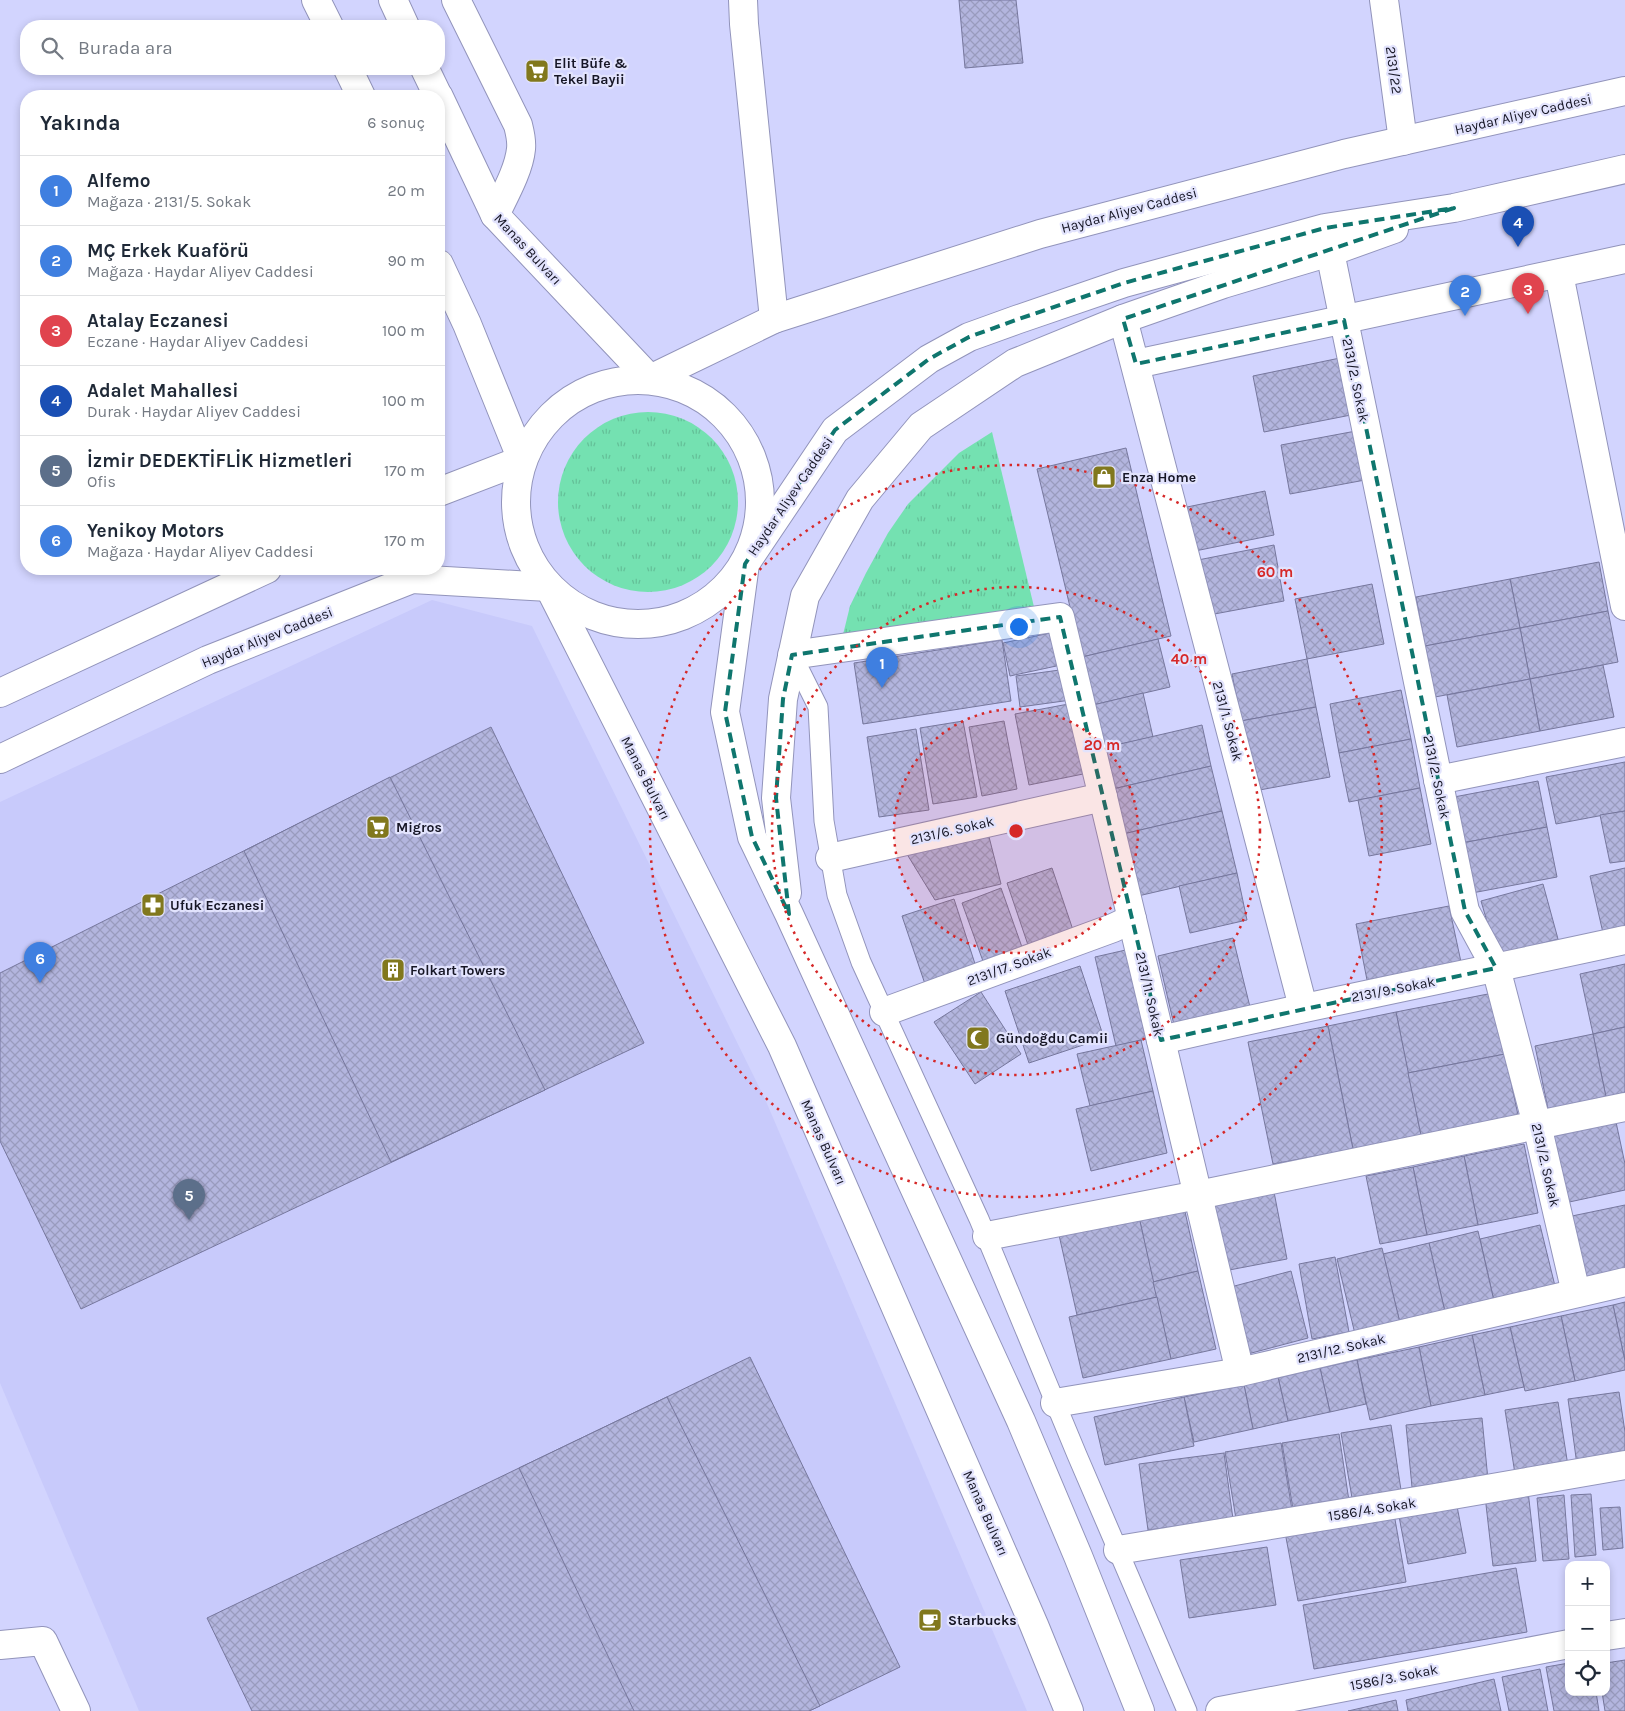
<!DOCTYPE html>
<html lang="tr">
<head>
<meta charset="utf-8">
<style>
	body { margin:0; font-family:Karla,sans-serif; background:#f2f2f3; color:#1f2937 }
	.controls { position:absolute; right:15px; bottom:15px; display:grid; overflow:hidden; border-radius:10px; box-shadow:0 2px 8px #0003 }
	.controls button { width:45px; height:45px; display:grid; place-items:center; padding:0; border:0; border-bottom:1px solid #e0e1e3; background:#fff; color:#1f2937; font:25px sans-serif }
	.you { position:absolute; left:1018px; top:626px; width:18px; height:18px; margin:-12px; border:4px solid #fff; border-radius:50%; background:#1a73e8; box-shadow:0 0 0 8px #1a73e833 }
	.badge { display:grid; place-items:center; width:32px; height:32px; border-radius:50%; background:#ea580c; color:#fff; font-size:16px; font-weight:700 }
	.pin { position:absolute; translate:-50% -41px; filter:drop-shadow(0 1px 2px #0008) }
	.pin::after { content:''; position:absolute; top:26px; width:18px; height:15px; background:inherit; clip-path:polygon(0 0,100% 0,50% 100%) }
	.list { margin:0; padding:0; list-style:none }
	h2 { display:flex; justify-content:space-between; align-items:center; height:65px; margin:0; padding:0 20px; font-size:21px }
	h2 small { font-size:16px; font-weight:400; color:#747a83 }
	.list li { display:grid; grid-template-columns:32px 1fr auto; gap:15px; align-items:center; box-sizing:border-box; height:70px; padding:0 20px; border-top:1px solid #e0e1e3 }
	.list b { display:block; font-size:19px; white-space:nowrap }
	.list p { margin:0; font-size:16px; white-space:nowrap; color:#747a83 }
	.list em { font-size:16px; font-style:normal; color:#747a83 }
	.icon { flex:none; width:28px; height:28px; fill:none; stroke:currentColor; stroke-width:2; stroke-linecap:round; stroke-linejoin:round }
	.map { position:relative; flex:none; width:1625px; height:1711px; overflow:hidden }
	.search { position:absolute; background:#fff; box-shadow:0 2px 8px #0003; left:20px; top:20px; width:425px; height:55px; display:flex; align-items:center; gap:12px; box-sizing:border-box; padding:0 18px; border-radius:20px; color:#747a83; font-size:19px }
	.panel { position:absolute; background:#fff; box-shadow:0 2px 8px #0003; left:20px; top:90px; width:425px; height:485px; border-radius:20px }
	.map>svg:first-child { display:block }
</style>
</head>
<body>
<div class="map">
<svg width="1625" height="1711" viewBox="0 0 1625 1711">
	<defs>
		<pattern id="grass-tufts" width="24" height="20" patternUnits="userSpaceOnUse" patternTransform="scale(1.25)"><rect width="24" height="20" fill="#74e1b1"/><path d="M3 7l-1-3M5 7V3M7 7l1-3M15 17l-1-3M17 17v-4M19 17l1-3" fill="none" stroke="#64c098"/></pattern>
		<pattern id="building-cross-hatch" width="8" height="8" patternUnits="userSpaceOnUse" patternTransform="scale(1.25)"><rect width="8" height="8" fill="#b3b5de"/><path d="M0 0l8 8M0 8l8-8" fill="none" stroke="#999bbe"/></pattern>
	</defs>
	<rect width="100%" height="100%" fill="#d2d4fe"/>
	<!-- built -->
	<polygon fill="#c8cafb" points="432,600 532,626 765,1099 1027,1711 139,1711 0,1383 0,802"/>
	<!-- grass -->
	<g fill="url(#grass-tufts)">
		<circle cx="648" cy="502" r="90"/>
		<polygon points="992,432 1035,611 841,643 850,606 866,573 888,533 908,504 959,453"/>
	</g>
	<!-- building -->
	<g fill="url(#building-cross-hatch)" stroke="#76779d">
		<polygon points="959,0 1016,0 1023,63 965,68"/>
		<polygon points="1340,358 1351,415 1264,432 1253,376"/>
		<polygon points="1356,431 1365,480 1290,494 1281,445"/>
		<polygon points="1126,448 1171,636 1082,657 1037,469"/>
		<polygon points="1265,491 1274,535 1195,551 1187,507"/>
		<polygon points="1274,545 1284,601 1209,615 1198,560"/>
		<polygon points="1599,562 1608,611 1520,628 1510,579"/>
		<polygon points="1510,579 1520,628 1425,646 1416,597"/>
		<polygon points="1372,584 1384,644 1307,659 1295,599"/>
		<polygon points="1608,611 1618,662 1530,679 1520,628"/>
		<polygon points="1520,628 1530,679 1435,697 1425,646"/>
		<polygon points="1055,632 1061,665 1010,676 1003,643"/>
		<polygon points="1158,639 1170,687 1093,705 1082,657"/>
		<polygon points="1002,640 1011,701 863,724 854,663"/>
		<polygon points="1307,659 1316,707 1241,721 1232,674"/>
		<polygon points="1603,665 1614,717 1540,731 1530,679"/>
		<polygon points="1067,669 1071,700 1020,707 1016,676"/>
		<polygon points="1530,679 1540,731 1457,747 1447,695"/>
		<polygon points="1401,690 1411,739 1339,753 1330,704"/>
		<polygon points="1143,693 1153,737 1103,748 1093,705"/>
		<polygon points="1074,703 1088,773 1029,785 1015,714"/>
		<polygon points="1316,707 1330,777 1254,791 1241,721"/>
		<polygon points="963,721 977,797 933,804 920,728"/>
		<polygon points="1004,721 1017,789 982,796 969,727"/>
		<polygon points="1202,725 1211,766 1113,789 1103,748"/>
		<polygon points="491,727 644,1043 81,1309 0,1141 0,973"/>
		<polygon points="916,729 929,810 879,817 867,737"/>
		<polygon points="1411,739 1420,788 1349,802 1339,753"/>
		<polygon points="1625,762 1625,811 1556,824 1546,777"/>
		<polygon points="1211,766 1222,811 1123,834 1113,789"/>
		<polygon points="390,777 545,1090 391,1162 244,851"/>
		<polygon points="1538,781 1547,827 1462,843 1454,797"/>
		<polygon points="1420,788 1431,844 1369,856 1358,800"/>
		<polygon points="1222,811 1237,873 1138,896 1123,834"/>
		<polygon points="1625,811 1625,861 1610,863 1600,815"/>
		<polygon points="986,825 1001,884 935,900 902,846"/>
		<polygon points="1547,827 1557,877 1472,893 1462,843"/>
		<polygon points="1052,868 1073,930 1028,945 1007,883"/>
		<polygon points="1625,868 1625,928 1603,933 1590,876"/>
		<polygon points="1237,873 1247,920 1190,933 1179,886"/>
		<polygon points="1543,884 1558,939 1497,956 1481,901"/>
		<polygon points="1001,888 1023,950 984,964 962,903"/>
		<polygon points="954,899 977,970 926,987 902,916"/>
		<polygon points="1449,906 1461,962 1367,980 1356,924"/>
		<polygon points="1233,938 1250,1007 1174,1025 1158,956"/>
		<polygon points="1130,949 1151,1038 1116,1046 1095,957"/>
		<polygon points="1625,964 1625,1027 1593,1034 1580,974"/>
		<polygon points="1080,966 1104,1038 1029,1063 1005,991"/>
		<polygon points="981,992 1021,1054 975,1084 934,1022"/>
		<polygon points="1493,993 1505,1054 1408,1073 1396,1012"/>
		<polygon points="1396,1012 1421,1135 1353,1149 1328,1026"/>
		<polygon points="1328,1026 1353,1149 1273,1164 1248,1042"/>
		<polygon points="1625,1027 1625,1092 1606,1097 1593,1034"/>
		<polygon points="1593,1034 1606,1097 1548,1109 1535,1046"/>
		<polygon points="1141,1040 1153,1091 1090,1106 1077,1054"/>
		<polygon points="1505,1054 1518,1115 1421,1135 1408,1073"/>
		<polygon points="1153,1091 1167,1153 1091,1171 1076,1109"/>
		<polygon points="1616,1122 1625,1164 1625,1190 1560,1204 1546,1135"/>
		<polygon points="1524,1144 1538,1213 1478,1225 1464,1156"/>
		<polygon points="1464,1156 1478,1225 1427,1235 1413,1167"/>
		<polygon points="1413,1167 1427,1235 1380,1244 1366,1176"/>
		<polygon points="1274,1192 1287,1259 1224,1271 1210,1205"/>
		<polygon points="1625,1205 1625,1272 1585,1280 1572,1216"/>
		<polygon points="1184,1207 1198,1271 1153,1282 1139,1217"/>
		<polygon points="1139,1217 1157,1297 1077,1315 1059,1235"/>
		<polygon points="1540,1225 1555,1286 1494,1301 1480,1239"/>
		<polygon points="1478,1231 1494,1301 1445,1312 1429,1243"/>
		<polygon points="1429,1243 1445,1312 1400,1323 1383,1254"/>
		<polygon points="1382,1248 1400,1323 1355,1334 1337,1259"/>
		<polygon points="1335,1257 1349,1332 1312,1339 1299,1264"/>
		<polygon points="1198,1271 1216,1349 1171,1359 1153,1282"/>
		<polygon points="1291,1271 1308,1338 1244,1355 1227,1288"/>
		<polygon points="1157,1297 1171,1359 1083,1378 1069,1317"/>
		<polygon points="1625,1302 1625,1361 1613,1305"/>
		<polygon points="1613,1305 1625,1361 1625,1370 1575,1381 1561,1316"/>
		<polygon points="1561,1316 1575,1381 1525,1391 1510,1327"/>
		<polygon points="1510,1327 1524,1387 1485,1395 1472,1335"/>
		<polygon points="1472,1335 1485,1395 1431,1406 1419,1347"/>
		<polygon points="1419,1347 1431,1406 1370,1420 1357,1360"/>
		<polygon points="750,1357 900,1667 809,1711 252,1711 207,1618"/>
		<polygon points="1357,1360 1366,1404 1330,1412 1320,1368"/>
		<polygon points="1320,1368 1330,1412 1288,1421 1278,1377"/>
		<polygon points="1278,1377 1288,1421 1253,1429 1244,1385"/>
		<polygon points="1244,1385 1253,1429 1194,1442 1184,1397"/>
		<polygon points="1619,1392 1625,1432 1625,1459 1577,1465 1568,1399"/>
		<polygon points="667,1397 820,1706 809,1711 634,1711 519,1468"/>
		<polygon points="1184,1397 1194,1446 1105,1465 1094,1417"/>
		<polygon points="1558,1402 1568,1466 1515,1474 1505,1410"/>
		<polygon points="1482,1418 1488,1480 1412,1487 1406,1425"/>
		<polygon points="1391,1425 1401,1490 1352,1498 1341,1433"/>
		<polygon points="1339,1434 1349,1501 1293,1509 1282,1443"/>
		<polygon points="1281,1443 1292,1510 1236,1519 1225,1452"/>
		<polygon points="1224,1453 1233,1519 1148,1530 1139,1464"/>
		<polygon points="1528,1491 1536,1561 1493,1566 1485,1496"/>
		<polygon points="1591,1494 1596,1555 1575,1557 1571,1495"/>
		<polygon points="1564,1495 1569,1559 1543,1561 1537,1498"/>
		<polygon points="1456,1501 1466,1553 1408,1564 1398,1511"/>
		<polygon points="1620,1507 1623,1548 1603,1550 1600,1508"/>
		<polygon points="1393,1508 1406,1582 1298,1601 1284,1527"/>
		<polygon points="1267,1547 1276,1605 1189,1618 1180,1560"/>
		<polygon points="1516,1568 1527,1632 1314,1669 1303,1605"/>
		<polygon points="1625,1660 1625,1711 1605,1711 1602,1692 1606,1692 1606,1663"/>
		<polygon points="1569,1663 1569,1692 1596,1692 1599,1711 1554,1711 1546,1667"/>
		<polygon points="1540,1669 1548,1711 1509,1711 1502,1677"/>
		<polygon points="1494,1679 1501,1711 1408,1711 1406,1700"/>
		<polygon points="1396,1700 1398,1711 1348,1711"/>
	</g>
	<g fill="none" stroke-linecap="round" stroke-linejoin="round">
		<!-- service casing -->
		<g stroke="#9294bb" stroke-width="21">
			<polyline id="service" points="792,655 818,707 824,821 837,895 861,962 979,1219 1077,1455 1187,1711"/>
		</g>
		<!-- minor casing -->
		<g stroke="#9294bb" stroke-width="30">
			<g id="minor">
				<path d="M456 0 518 125C520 133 522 140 521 149 519 170 504 196 495 215"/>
				<polyline points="743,0 744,24 774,319"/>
				<polyline points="1384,0 1403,141"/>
				<polyline points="1330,252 1465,911 1496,968 1537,1125 1576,1293"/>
				<polyline points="1559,274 1625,606"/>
				<polyline points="1123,319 1303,1007"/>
				<polyline points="1136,364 1625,259"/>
				<polyline points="792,655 1060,617 1240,1372"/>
				<polyline points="1438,780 1625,742"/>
				<polyline points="830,858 1103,797"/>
				<polyline points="884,1012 1113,928 1132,919"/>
				<path d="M1161 1040C1315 1004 1470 974 1625 940"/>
				<polyline points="987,1236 1198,1195 1625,1107"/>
				<polyline points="1055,1403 1240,1372 1625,1282"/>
				<polyline points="1118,1550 1435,1498 1625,1465"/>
				<polyline points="1606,1636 1625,1633"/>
				<polyline points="0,1645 43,1641 76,1711"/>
				<polyline points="1220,1711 1569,1644"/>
			</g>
		</g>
		<!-- secondary casing -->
		<g stroke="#9294bb" stroke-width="30">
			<g id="secondary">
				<polyline points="439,492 522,460"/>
				<polyline points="0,693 267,569"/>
				<polyline points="0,759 208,660 412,579 549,587"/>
			</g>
		</g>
		<!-- primary casing -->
		<g stroke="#9294bb" stroke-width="30">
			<g id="primary">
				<polyline points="316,0 329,26"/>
				<polyline points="393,0 405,26"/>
				<polyline points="348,69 361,96"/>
				<polyline points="425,69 438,96"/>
				<polyline points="439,97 495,215 650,379"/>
				<polyline points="439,264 467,324 522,460"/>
				<polyline points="650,379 774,319 1040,234 1344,154 1625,91"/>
				<circle cx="638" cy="502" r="122"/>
				<polyline points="549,587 782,1046 1034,1625 1069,1711"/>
				<polyline points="787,893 776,798 783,699 805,596 860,499 921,426 1015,363 1123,319 1223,284 1330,252 1394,229"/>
				<polyline points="1140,1711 1078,1556 1021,1421 789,914 752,837 725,712 745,564 835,430 929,359 969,337 1016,320 1124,283 1325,228 1454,208 1625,169"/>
			</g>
		</g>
		<!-- service -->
		<use href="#service" stroke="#fff" stroke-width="19"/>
		<!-- minor -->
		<use href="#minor" stroke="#fff" stroke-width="28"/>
		<!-- secondary -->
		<use href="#secondary" stroke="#fff" stroke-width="28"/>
		<!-- primary -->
		<use href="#primary" stroke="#fff" stroke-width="28"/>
	</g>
	<!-- marked area -->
	<path fill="none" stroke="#0f766e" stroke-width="4" stroke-dasharray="10 6" stroke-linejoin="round" d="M1454 208 1123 319 1136 364 1344 320 1465 911 1496 968 1161 1040 1060 617 792 655 783 699 776 798 789 914 752 837 725 712 745 564 835 430 929 359 969 337 1016 320 1124 283 1325 228Z"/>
	<!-- distance rings -->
	<circle cx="1016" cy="831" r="122" fill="#d62828" fill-opacity=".12"/>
	<g fill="none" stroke="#d62828" stroke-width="2.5" stroke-dasharray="2.5 5">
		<circle cx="1016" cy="831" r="122"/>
		<circle cx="1016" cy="831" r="244"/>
		<circle cx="1016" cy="831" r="366"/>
	</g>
	<!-- icons -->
	<defs>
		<g id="supermarket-square" transform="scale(1.25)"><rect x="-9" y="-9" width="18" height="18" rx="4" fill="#81781d" stroke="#e2e3fd"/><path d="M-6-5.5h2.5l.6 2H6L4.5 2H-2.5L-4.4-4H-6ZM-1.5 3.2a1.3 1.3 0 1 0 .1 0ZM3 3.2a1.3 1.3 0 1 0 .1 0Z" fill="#fff"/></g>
		<g id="shop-square" transform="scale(1.25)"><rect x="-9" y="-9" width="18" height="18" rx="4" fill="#81781d" stroke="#e2e3fd"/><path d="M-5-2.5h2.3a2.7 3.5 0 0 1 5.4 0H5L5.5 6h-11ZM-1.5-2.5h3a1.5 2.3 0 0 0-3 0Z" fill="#fff"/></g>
		<g id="pharmacy-square" transform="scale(1.25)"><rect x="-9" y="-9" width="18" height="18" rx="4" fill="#81781d" stroke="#e2e3fd"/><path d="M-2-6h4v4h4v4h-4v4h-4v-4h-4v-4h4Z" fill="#fff"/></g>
		<g id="building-square" transform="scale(1.25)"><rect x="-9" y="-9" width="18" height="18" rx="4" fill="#81781d" stroke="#e2e3fd"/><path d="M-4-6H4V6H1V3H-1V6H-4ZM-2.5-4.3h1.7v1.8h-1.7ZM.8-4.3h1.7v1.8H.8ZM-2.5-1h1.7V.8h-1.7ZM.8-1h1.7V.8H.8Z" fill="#fff"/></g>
		<g id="mosque-square" transform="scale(1.25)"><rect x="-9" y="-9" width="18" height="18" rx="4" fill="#81781d" stroke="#e2e3fd"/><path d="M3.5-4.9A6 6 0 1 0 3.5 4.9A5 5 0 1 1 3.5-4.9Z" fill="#fff"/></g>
		<g id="cafe-square" transform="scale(1.25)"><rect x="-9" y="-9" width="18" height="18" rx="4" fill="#81781d" stroke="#e2e3fd"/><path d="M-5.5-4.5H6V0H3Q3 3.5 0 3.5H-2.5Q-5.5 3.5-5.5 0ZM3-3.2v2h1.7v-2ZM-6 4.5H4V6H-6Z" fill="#fff"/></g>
	</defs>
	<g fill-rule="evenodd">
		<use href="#supermarket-square" x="537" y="71"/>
		<use href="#shop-square" x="1104" y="477"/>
		<use href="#supermarket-square" x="378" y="827"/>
		<use href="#pharmacy-square" x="153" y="905"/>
		<use href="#building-square" x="393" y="970"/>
		<use href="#mosque-square" x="978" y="1038"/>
		<use href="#cafe-square" x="930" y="1620"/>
	</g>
	<g text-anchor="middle" stroke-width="4.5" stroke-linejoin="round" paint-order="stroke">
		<!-- poi labels -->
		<g font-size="14" font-weight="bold" fill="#161625" stroke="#e2e3fd" text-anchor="start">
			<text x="554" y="68">Elit Büfe &amp;<tspan x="554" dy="16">Tekel Bayii</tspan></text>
			<text x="1122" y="482">Enza Home</text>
			<text x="396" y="832">Migros</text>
			<text x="170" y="910">Ufuk Eczanesi</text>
			<text x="410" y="975">Folkart Towers</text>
			<text x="996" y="1043">Gündoğdu Camii</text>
			<text x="948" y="1625">Starbucks</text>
		</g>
		<!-- street labels -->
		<g font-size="14" fill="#161625" stroke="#e2e3fd">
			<text transform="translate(1394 70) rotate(82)" y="5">2131/22</text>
			<text transform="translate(1523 114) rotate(-13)" y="5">Haydar Aliyev Caddesi</text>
			<text transform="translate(1129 210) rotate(-15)" y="5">Haydar Aliyev Caddesi</text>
			<text transform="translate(528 249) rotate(47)" y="5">Manas Bulvarı</text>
			<text transform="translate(1356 380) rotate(78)" y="5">2131/2. Sokak</text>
			<text transform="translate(790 496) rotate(-56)" y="5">Haydar Aliyev Caddesi</text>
			<text transform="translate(267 637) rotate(-22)" y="5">Haydar Aliyev Caddesi</text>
			<text transform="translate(1228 721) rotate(75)" y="5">2131/1. Sokak</text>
			<text transform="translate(1437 777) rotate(78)" y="5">2131/2. Sokak</text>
			<text transform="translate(646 778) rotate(63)" y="5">Manas Bulvarı</text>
			<text transform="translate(952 830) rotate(-13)" y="5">2131/6. Sokak</text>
			<text transform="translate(1009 966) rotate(-20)" y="5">2131/17. Sokak</text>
			<text transform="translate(1393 989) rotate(-11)" y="5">2131/9. Sokak</text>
			<text transform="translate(1150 994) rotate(77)" y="5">2131/11. Sokak</text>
			<text transform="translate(824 1142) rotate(66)" y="5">Manas Bulvarı</text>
			<text transform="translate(1546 1165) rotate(77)" y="5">2131/2. Sokak</text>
			<text transform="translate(1341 1348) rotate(-13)" y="5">2131/12. Sokak</text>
			<text transform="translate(1372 1509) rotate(-9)" y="5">1586/4. Sokak</text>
			<text transform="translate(986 1513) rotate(66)" y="5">Manas Bulvarı</text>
			<text transform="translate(1394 1677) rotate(-11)" y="5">1586/3. Sokak</text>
		</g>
	</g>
	<circle cx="1016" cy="831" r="8" fill="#d62828" stroke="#e2e3fd" stroke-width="2.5"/>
	<g font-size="15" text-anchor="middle" font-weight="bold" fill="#d62828" stroke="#e2e3fd" stroke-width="4.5" stroke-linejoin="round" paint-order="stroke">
		<text x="1275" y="577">60 m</text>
		<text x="1189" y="664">40 m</text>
		<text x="1102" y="750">20 m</text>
	</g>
</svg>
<div class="controls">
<button>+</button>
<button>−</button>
<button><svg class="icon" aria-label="locate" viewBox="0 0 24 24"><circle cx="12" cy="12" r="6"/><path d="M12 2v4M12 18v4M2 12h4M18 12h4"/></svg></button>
</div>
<div class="you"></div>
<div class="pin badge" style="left:882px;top:688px;background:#3f7fe0">1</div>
<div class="pin badge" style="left:1465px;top:316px;background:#3f7fe0">2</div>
<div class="pin badge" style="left:1528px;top:314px;background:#e0444e">3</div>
<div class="pin badge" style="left:1518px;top:247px;background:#1a4fb4">4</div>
<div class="pin badge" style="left:189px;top:1220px;background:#5c6f8a">5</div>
<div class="pin badge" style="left:40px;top:983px;background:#3f7fe0">6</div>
<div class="search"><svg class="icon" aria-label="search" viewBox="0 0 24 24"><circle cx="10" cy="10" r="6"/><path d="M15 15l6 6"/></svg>Burada ara</div>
<section class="panel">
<h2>Yakında<small>6 sonuç</small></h2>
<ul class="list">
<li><span class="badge" style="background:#3f7fe0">1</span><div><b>Alfemo</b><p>Mağaza · 2131/5. Sokak</p></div><em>20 m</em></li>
<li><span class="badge" style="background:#3f7fe0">2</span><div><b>MÇ Erkek Kuaförü</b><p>Mağaza · Haydar Aliyev Caddesi</p></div><em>90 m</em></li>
<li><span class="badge" style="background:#e0444e">3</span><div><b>Atalay Eczanesi</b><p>Eczane · Haydar Aliyev Caddesi</p></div><em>100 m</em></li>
<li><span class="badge" style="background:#1a4fb4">4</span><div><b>Adalet Mahallesi</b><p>Durak · Haydar Aliyev Caddesi</p></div><em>100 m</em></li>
<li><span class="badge" style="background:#5c6f8a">5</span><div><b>İzmir DEDEKTİFLİK Hizmetleri</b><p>Ofis</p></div><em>170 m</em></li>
<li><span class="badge" style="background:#3f7fe0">6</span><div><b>Yenikoy Motors</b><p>Mağaza · Haydar Aliyev Caddesi</p></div><em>170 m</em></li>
</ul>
</section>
</div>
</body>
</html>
